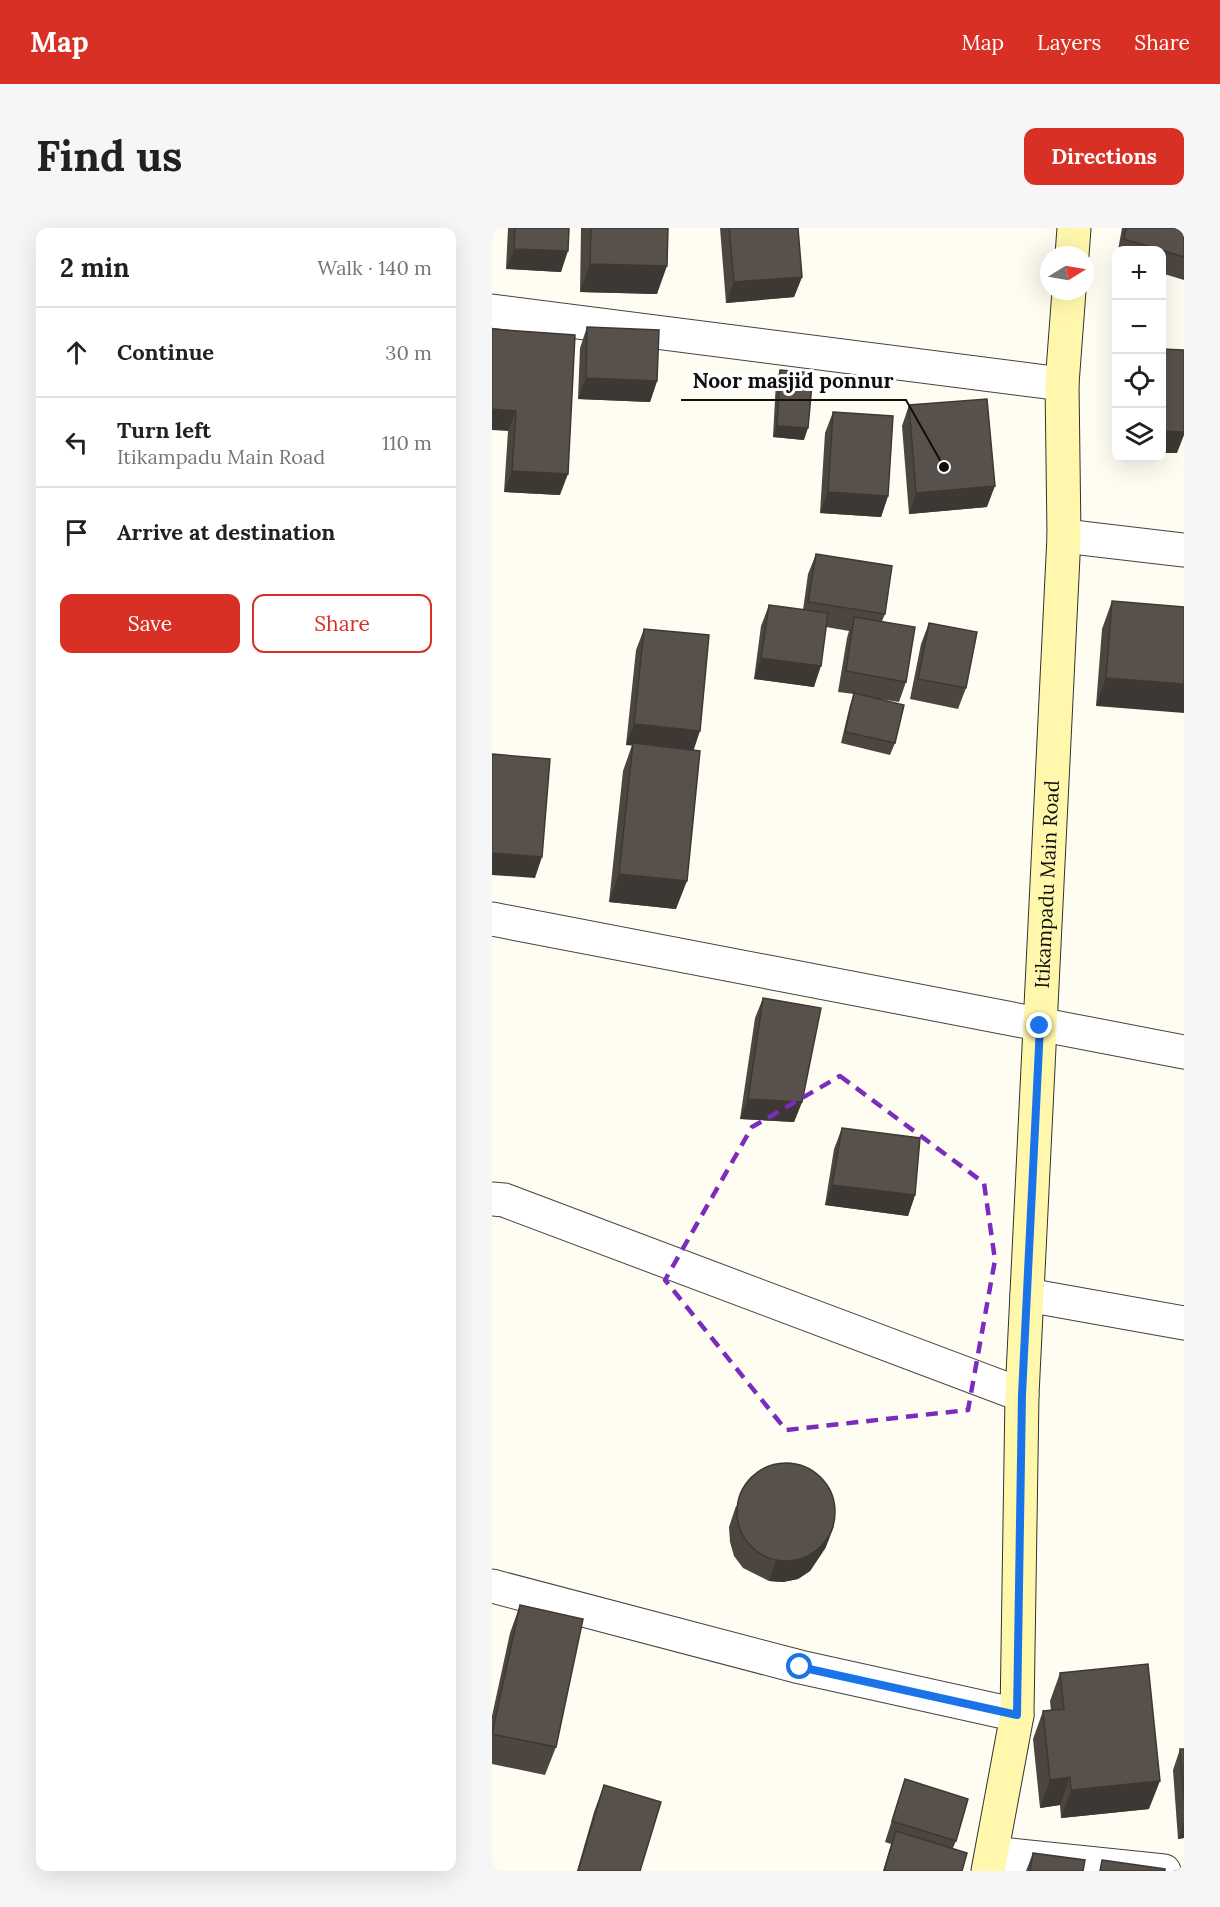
<!DOCTYPE html>
<html lang="en">
<head>
<meta charset="utf-8">
<style>
	body { margin:0; font-family:Lora,serif; background:#f6f6f6; color:#202124 }
	.controls { position:absolute; right:18px; top:18px; display:grid; overflow:hidden; border-radius:12px; box-shadow:0 6px 24px #0002 }
	.controls button { width:54px; height:54px; display:grid; place-items:center; padding:0; border:0; border-bottom:2px solid #e0e0e0; background:#fff; color:#202124; font:30px sans-serif }
	.compass { position:absolute; left:548px; top:18px; width:54px; height:54px; border-radius:50%; background:#fff; box-shadow:0 6px 24px #0002; rotate:79deg }
	.stop { position:absolute; width:18px; height:18px; margin:-14px; border:4px solid #1a73e8; border-radius:50%; background:#fff }
	.stop.end { background:#1a73e8; border-color:#fff; box-shadow:0 2px 6px #0008 }
	.list { margin:0; padding:0; list-style:none }
	h2 { display:flex; justify-content:space-between; align-items:center; height:78px; margin:0; padding:0 24px; font-size:26px }
	h2 small { font-size:20px; font-weight:400; color:#757577 }
	.list li { display:grid; grid-template-columns:39px 1fr auto; gap:18px; align-items:center; box-sizing:border-box; height:90px; padding:0 24px; border-top:2px solid #e0e0e0 }
	.list b { display:block; font-size:22px; white-space:nowrap }
	.list p { margin:0; font-size:20px; white-space:nowrap; color:#757577 }
	.list em { font-size:20px; font-style:normal; color:#757577 }
	.actions { display:flex; gap:12px; padding:18px 24px }
	.actions a { flex:1; padding:14px 0; border:2px solid #d93025; border-radius:12px; text-align:center; font-size:21px; color:#d93025 }
	.actions .main { background:#d93025; color:#fff }
	.icon { flex:none; width:33px; height:33px; fill:none; stroke:currentColor; stroke-width:2; stroke-linecap:round; stroke-linejoin:round }
	.map { position:relative; flex:none; width:692px; height:1643px; overflow:hidden; border-radius:12px }
	header { display:flex; align-items:center; gap:36px; box-sizing:border-box; height:84px; padding:0 30px; background:#d93025; color:#fff }
	header strong { font-size:28px }
	nav { display:flex; gap:33px; margin-inline-start:auto; font-size:21px }
	.intro { display:flex; align-items:center; justify-content:space-between; box-sizing:border-box; height:144px; padding:0 36px }
	h1 { margin:0; font-size:42px }
	.button { padding:15px 27px; border-radius:12px; background:#d93025; color:#fff; font-size:21px; font-weight:700 }
	main { display:flex; gap:36px; padding:0 36px }
	aside { flex:1; background:#fff; border-radius:12px; box-shadow:0 6px 24px #0002 }
	.map>svg:first-child { display:block }
</style>
</head>
<body>
<header>
<strong>Map</strong>
<nav><a>Map</a><a>Layers</a><a>Share</a></nav>
</header>
<div class="intro"><h1>Find us</h1><a class="button">Directions</a></div>
<main>
<aside>
<h2>2 min<small>Walk · 140 m</small></h2>
<ul class="list">
<li><svg class="icon" aria-label="ahead" viewBox="0 0 24 24"><path d="M12 20V5M6 11l6-6 6 6"/></svg><div><b>Continue</b></div><em>30 m</em></li>
<li><svg class="icon" aria-label="left" viewBox="0 0 24 24"><path d="M17 20v-9H6M10 6l-5 5 5 5"/></svg><div><b>Turn left</b><p>Itikampadu Main Road</p></div><em>110 m</em></li>
<li><svg class="icon" aria-label="arrive" viewBox="0 0 24 24"><path d="M6 21V4h12l-3 4 3 4H6"/></svg><div><b>Arrive at destination</b></div></li>
</ul>
<div class="actions"><a class="main">Save</a><a>Share</a></div>
</aside>
<div class="map">
<svg width="692" height="1643" viewBox="0 0 692 1643">
	<rect width="100%" height="100%" fill="#fffdf1"/>
	<g fill="none" stroke-linecap="round" stroke-linejoin="round">
		<!-- street casing -->
		<g stroke="#424242" stroke-width="35">
			<g id="street">
				<polyline points="0,83 570,156"/>
				<polyline points="572,308 692,322"/>
				<polyline points="0,691 692,824"/>
				<polyline points="0,971 12,972 530,1167"/>
				<polyline points="535,1067 692,1095"/>
				<polyline points="0,1358 308,1439 525,1487"/>
				<polyline points="500,1625 672,1643"/>
			</g>
		</g>
		<!-- secondary casing -->
		<g stroke="#313131" stroke-width="35">
			<g id="secondary">
				<polyline points="580,27 582,0"/>
				<path id="s1" d="M496 1643 525 1487 530 1167 572 308 570 156 577 63"/>
			</g>
		</g>
		<!-- street -->
		<use href="#street" stroke="#fff" stroke-width="33"/>
		<!-- secondary -->
		<use href="#secondary" stroke="#fff8ac" stroke-width="33"/>
	</g>
	<!-- wall -->
	<g fill="#4c4540">
		<polygon points="16,0 77,0 69,44 14,41"/>
		<polygon points="89,0 176,0 165,66 88,64"/>
		<polygon points="228,0 306,0 310,49 302,69 234,75"/>
		<polygon points="630,0 692,0 692,52 669,45 669,22 626,22"/>
		<polygon points="95,99 165,153 158,174 86,171 88,120"/>
		<polygon points="0,101 68,267 12,264 16,203"/>
		<polygon points="288,142 312,212 281,209 284,153"/>
		<polygon points="417,177 495,279 417,286 410,198"/>
		<polygon points="341,184 396,268 389,289 328,285 333,205"/>
		<polygon points="324,326 393,386 390,393 414,454 407,474 381,470 403,515 398,527 349,515 358,477 362,466 346,464 355,410 357,403 334,399 322,459 262,451 269,398 277,377 311,382 316,346"/>
		<polygon points="620,373 692,379 604,478 610,401"/>
		<polygon points="437,395 474,460 466,481 418,471 429,416"/>
		<polygon points="152,401 201,522 184,681 117,674 131,543 140,517 134,517 144,422"/>
		<polygon points="271,770 310,874 302,894 248,891 263,790"/>
		<polygon points="350,900 423,967 416,988 333,977 342,921"/>
		<polygon points="244,1278 334,1319 318,1343 306,1351 291,1354 277,1353 251,1340 242,1328 238,1314 237,1299"/>
		<polygon points="28,1377 64,1519 53,1547 0,1536 0,1488 18,1405"/>
		<polygon points="568,1445 657,1581 569,1590 568,1577 548,1580 541,1511 551,1483 559,1483 558,1473"/>
		<polygon points="688,1521 692,1521 692,1610 686,1611 681,1542"/>
		<polygon points="413,1551 464,1613 461,1620 470,1643 391,1643 399,1616 393,1614"/>
		<polygon points="112,1557 148,1643 85,1643 102,1584"/>
		<polygon points="541,1625 591,1643 534,1643"/>
	</g>
	<!-- shaded-wall -->
	<g fill="#3e3834">
		<polygon points="22,21 76,23 69,44 14,41"/>
		<polygon points="98,36 175,38 165,66 88,64"/>
		<polygon points="310,49 302,69 234,75 242,54"/>
		<polygon points="94,150 165,153 158,174 86,171"/>
		<polygon points="0,181 24,183 16,203 0,202"/>
		<polygon points="285,198 316,200 312,212 281,209"/>
		<polygon points="669,203 692,204 692,207 685,225 669,225"/>
		<polygon points="20,243 76,246 68,267 12,264"/>
		<polygon points="503,258 495,279 417,286 424,265"/>
		<polygon points="336,264 396,268 389,289 328,285"/>
		<polygon points="269,430 329,438 322,459 262,451"/>
		<polygon points="614,450 692,456 692,485 604,478"/>
		<polygon points="142,496 208,503 201,524 134,517"/>
		<polygon points="0,625 50,629 43,650 0,647"/>
		<polygon points="127,646 195,653 184,681 117,674"/>
		<polygon points="256,871 310,874 302,894 248,891"/>
		<polygon points="340,957 423,967 416,988 333,977"/>
		<polygon points="342,1298 334,1319 318,1343 306,1351 291,1354 277,1353 284,1333"/>
		<polygon points="578,1549 568,1577 548,1580 558,1552"/>
		<polygon points="668,1553 657,1581 569,1590 579,1562"/>
		<polygon points="692,1594 692,1610 686,1611"/>
	</g>
	<!-- building -->
	<g fill="#58504b" stroke="#3e3834" stroke-width="1.5">
		<polygon points="23,0 77,0 76,23 22,21"/>
		<polygon points="99,0 176,0 175,38 98,36"/>
		<polygon points="237,0 306,0 310,49 242,54"/>
		<polygon points="634,0 692,0 692,29 632,11"/>
		<polygon points="95,99 167,102 165,153 94,150"/>
		<polygon points="0,101 83,107 76,246 20,243 24,183 0,181"/>
		<polygon points="669,121 692,122 692,204 669,203"/>
		<polygon points="288,142 321,145 316,200 285,198"/>
		<polygon points="495,171 503,258 424,265 417,177"/>
		<polygon points="341,184 401,188 396,268 336,264"/>
		<polygon points="324,326 400,338 393,386 316,374"/>
		<polygon points="620,373 692,379 692,456 614,450"/>
		<polygon points="277,377 336,385 329,438 269,430"/>
		<polygon points="362,389 423,399 414,454 354,443"/>
		<polygon points="437,395 485,404 474,460 426,451"/>
		<polygon points="152,401 217,407 208,503 142,496"/>
		<polygon points="362,465 412,477 403,515 353,504"/>
		<polygon points="141,515 208,523 195,653 127,646"/>
		<polygon points="0,526 58,531 50,629 0,625"/>
		<polygon points="271,770 329,780 310,874 256,871"/>
		<polygon points="350,900 428,910 423,967 340,957"/>
		<circle cx="294" cy="1284" r="49"/>
		<polygon points="28,1377 91,1391 64,1519 0,1506"/>
		<polygon points="656,1436 668,1553 579,1562 578,1549 558,1552 551,1483 572,1481 568,1445"/>
		<polygon points="688,1521 692,1521 692,1571"/>
		<polygon points="413,1551 476,1571 464,1613 400,1593"/>
		<polygon points="112,1557 169,1574 148,1643 86,1643"/>
		<polygon points="404,1603 475,1625 470,1643 392,1643"/>
		<polygon points="541,1625 593,1632 591,1643 538,1643"/>
		<polygon points="610,1632 673,1641 673,1643 608,1643"/>
	</g>
	<g fill="none" stroke-linecap="round" stroke-linejoin="round">
		<!-- route -->
		<polyline stroke="#1a73e8" stroke-width="8" points="308,1439 525,1487 530,1167 548,798"/>
	</g>
	<!-- marked area -->
	<path fill="none" stroke="#7b2cbf" stroke-width="4.5" stroke-dasharray="12 8" stroke-linejoin="round" d="M348 848 492 955 503 1032 476 1182 294 1202 173 1052 260 899Z"/>
	<g text-anchor="middle" stroke-width="6" stroke-linejoin="round" paint-order="stroke">
		<!-- street labels -->
		<g font-size="20" fill="#0f0f0f" stroke="#fff">
			<text dy="7" stroke="none"><textPath href="#s1" startOffset="990">Itikampadu Main Road</textPath></text>
		</g>
	</g>
	<!-- callouts -->
	<path fill="none" stroke="#0f0f0f" stroke-width="2" d="M452 239L414 172H189"/>
	<circle fill="#0f0f0f" stroke="#fff" stroke-width="2" cx="452" cy="239" r="6"/>
	<g font-size="21" text-anchor="middle" font-weight="bold" fill="#0f0f0f" stroke="#fff" stroke-width="6" stroke-linejoin="round" paint-order="stroke">
		<text x="301" y="160">Noor masjid ponnur</text>
	</g>
</svg>
<div class="controls">
<button>+</button>
<button>−</button>
<button><svg class="icon" aria-label="locate" viewBox="0 0 24 24"><circle cx="12" cy="12" r="6"/><path d="M12 2v4M12 18v4M2 12h4M18 12h4"/></svg></button>
<button><svg class="icon" aria-label="layers" viewBox="0 0 24 24"><path d="M12 4l9 5-9 5-9-5zM3 14l9 5 9-5"/></svg></button>
</div>
<svg class="compass" viewBox="-18 -18 36 36"><path d="M0-13l5 13h-10z" fill="#e53935"/><path d="M0 13l5-13h-10z" fill="#757577"/></svg>
<div class="stop" style="left:308px;top:1439px"></div>
<div class="stop end" style="left:548px;top:798px"></div>
</div>
</main>
</body>
</html>
